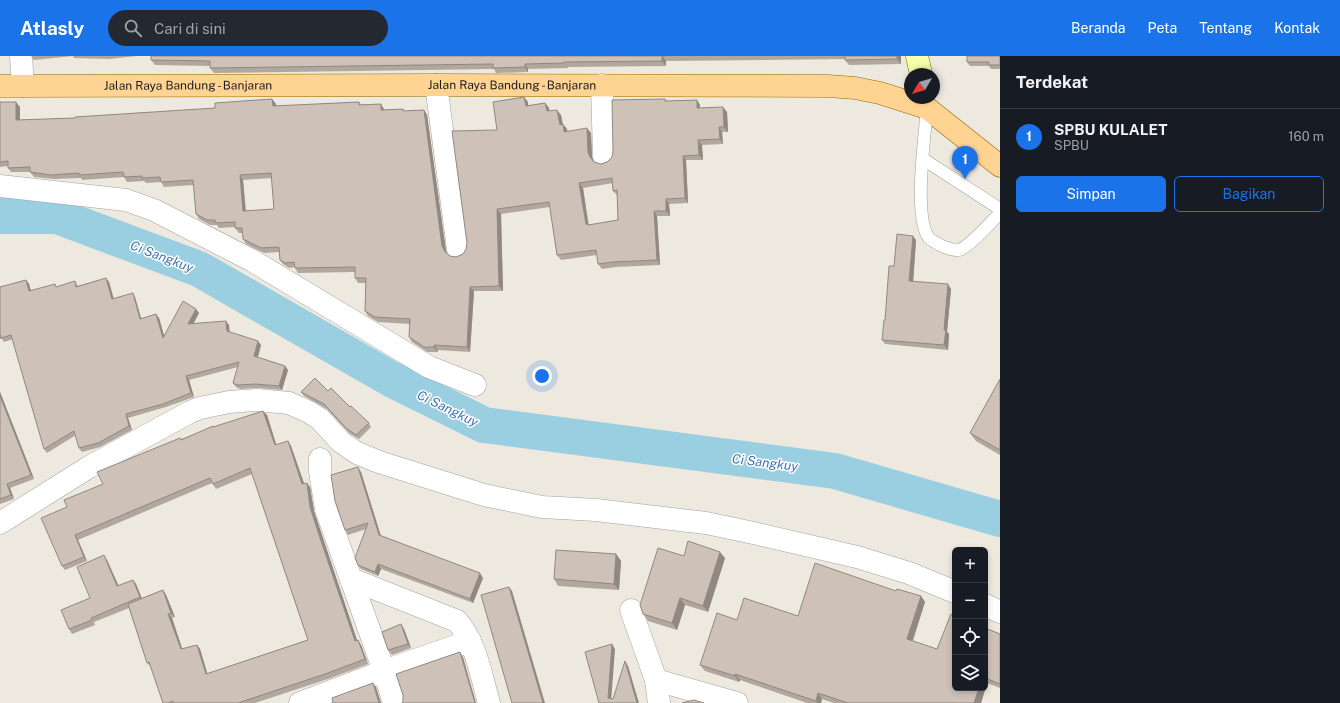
<!DOCTYPE html>
<html lang="id">
<head>
<meta charset="utf-8">
<style>
	body { margin:0; font-family:"Public Sans",sans-serif; background:#242831; color:#f1f3f6 }
	.controls { position:absolute; right:12px; bottom:12px; display:grid; overflow:hidden; border-radius:6px; box-shadow:0 2px 6px #0003 }
	.controls button { width:36px; height:36px; display:grid; place-items:center; padding:0; border:0; border-bottom:1px solid #363941; background:#171b24; color:#f1f3f6; font:20px sans-serif }
	.compass { position:absolute; left:904px; top:12px; width:36px; height:36px; border-radius:50%; background:#171b24; box-shadow:0 2px 6px #0003; rotate:232deg }
	.you { position:absolute; left:542px; top:320px; width:14px; height:14px; margin:-10px; border:3px solid #fff; border-radius:50%; background:#1a73e8; box-shadow:0 0 0 6px #1a73e833 }
	.badge { display:grid; place-items:center; width:26px; height:26px; border-radius:50%; background:#1a73e8; color:#fff; font-size:13px; font-weight:700 }
	.pin { position:absolute; translate:-50% -33px; filter:drop-shadow(0 1px 2px #0008) }
	.pin::after { content:''; position:absolute; top:21px; width:14px; height:12px; background:inherit; clip-path:polygon(0 0,100% 0,50% 100%) }
	.list { margin:0; padding:0; list-style:none }
	h2 { display:flex; justify-content:space-between; align-items:center; height:52px; margin:0; padding:0 16px; font-size:17px }
	h2 small { font-size:13px; font-weight:400; color:#9ea1a6 }
	.list li { display:grid; grid-template-columns:26px 1fr auto; gap:12px; align-items:center; box-sizing:border-box; height:56px; padding:0 16px; border-top:1px solid #363941 }
	.list b { display:block; font-size:15px; white-space:nowrap }
	.list p { margin:0; font-size:13px; white-space:nowrap; color:#9ea1a6 }
	.list em { font-size:13px; font-style:normal; color:#9ea1a6 }
	.actions { display:flex; gap:8px; padding:12px 16px }
	.actions a { flex:1; padding:9px 0; border:1px solid #1a73e8; border-radius:6px; text-align:center; font-size:14px; color:#1a73e8 }
	.actions .main { background:#1a73e8; color:#fff }
	.icon { flex:none; width:22px; height:22px; fill:none; stroke:currentColor; stroke-width:2; stroke-linecap:round; stroke-linejoin:round }
	.map { position:relative; flex:none; width:1000px; height:647px; overflow:hidden }
	header { display:flex; align-items:center; gap:24px; box-sizing:border-box; height:56px; padding:0 20px; background:#1a73e8; color:#fff }
	header strong { font-size:19px }
	nav { display:flex; gap:22px; margin-inline-start:auto; font-size:14px }
	.search { width:280px; height:36px; background:#242831; display:flex; align-items:center; gap:10px; box-sizing:border-box; padding:0 14px; border-radius:22px; color:#9ea1a6; font-size:15px }
	main { display:flex }
	aside { flex:1; background:#171b24 }
	.map>svg:first-child { display:block }
</style>
</head>
<body>
<header>
<strong>Atlasly</strong>
<div class="search"><svg class="icon" aria-label="search" viewBox="0 0 24 24"><circle cx="10" cy="10" r="6"/><path d="M15 15l6 6"/></svg>Cari di sini</div>
<nav><a>Beranda</a><a>Peta</a><a>Tentang</a><a>Kontak</a></nav>
</header>
<main>
<div class="map">
<svg width="1000" height="647" viewBox="0 0 1000 647">
	<rect width="100%" height="100%" fill="#eee9df"/>
	<g fill="none" stroke-linecap="round" stroke-linejoin="round">
		<!-- river -->
		<polyline stroke="#9acee1" stroke-width="36" points="0,160 57,160 199,213 391,323 484,369 835,415 1000,463"/>
		<!-- lane casing -->
		<g stroke="#a2a2a2" stroke-width="13">
			<g id="lane">
				<path d="M927 52C925 80 913 161 929 182 932 185 938 188 942 190 947 192 954 195 959 194 969 191 992 165 1000 157"/>
				<polyline points="923,103 1000,153"/>
			</g>
		</g>
		<!-- street casing -->
		<g stroke="#a2a2a2" stroke-width="23">
			<g id="street">
				<polyline points="21,0 23,30"/>
				<polyline points="436,29 458,193"/>
				<polyline points="602,29 604,100"/>
				<polyline points="0,130 126,144 154,154 253,205 429,311 475,329"/>
				<path d="M320 403V416L326 453 351 523 457 565C476 587 481 619 489 647"/>
				<polyline points="0,467 89,411 190,356 200,352 229,346 257,344 289,347 309,356 320,363 341,386 357,397 379,406 484,439 542,451 596,454 706,467 749,476 857,501 909,517 955,536"/>
				<polyline points="351,523 384,615 394,647"/>
				<polyline points="985,549 1000,556"/>
				<polyline points="631,554 656,624"/>
				<polyline points="300,647 384,615 470,585"/>
				<polyline points="659,647 656,624 737,647"/>
			</g>
		</g>
		<!-- secondary casing -->
		<g stroke="#637400" stroke-width="23">
			<polyline id="secondary" points="917,0 921,18"/>
		</g>
		<!-- primary casing -->
		<g stroke="#926600" stroke-width="23">
			<g id="primary">
				<path id="s1" d="M0 30 436 29 828 30 855 32 880 37 927 52 1000 110"/>
			</g>
		</g>
		<!-- lane -->
		<use href="#lane" stroke="#fff" stroke-width="12"/>
		<!-- street -->
		<use href="#street" stroke="#fff" stroke-width="22"/>
		<!-- secondary -->
		<use href="#secondary" stroke="#f8ffac" stroke-width="22"/>
		<!-- primary -->
		<use href="#primary" stroke="#ffd493" stroke-width="22"/>
	</g>
	<!-- wall -->
	<g fill="#b1a79e" fill-rule="evenodd">
		<polygon points="31,0 137,0 109,3 74,2 73,0 34,4"/>
		<polygon points="151,0 901,0 901,8 849,9 845,4 845,3 666,5 666,10 568,11 568,12 528,13 528,16 496,17 494,13 214,17 210,12 210,10 155,9 151,4"/>
		<polygon points="1000,0 1000,13 991,13 989,10 970,10 967,6"/>
		<path d="M272 43 276 48V50L359 46 362 49 381 48 384 54 403 53 405 55 424 54 427 59 446 195 447 198 450 200 456 201 463 198 466 193 497 74 528 46V50L545 47 549 52V55L561 59 563 68 567 73V75L591 77 592 100 593 104 594 106 601 108 607 106 665 43 667 45 697 44 700 49V52L727 56 728 76H722L723 88 702 89 703 104H686L688 147 669 148 670 160H657L660 209 616 211 602 213 598 208 597 199 561 204 557 199 550 151 501 158 503 235H474L470 296 438 294V296H427L412 286 409 281 410 268 378 266 368 260 365 255 366 227H358L355 222V216L298 217 295 212V211L289 212 283 208 280 204 279 196 264 197 246 188 243 183V177H239L235 172V171L219 172 217 169H210L199 163 196 158 194 129 164 131 161 126 146 127 144 125 127 126 124 121 82 124 81 122 54 123 34 121 30 116H11L8 112V110L0 111V46L20 51V64L75 62 215 52ZM272 122 274 153 246 155 243 124ZM613 127V135L617 139 618 164 589 169 583 132Z"/>
		<polygon points="916,184 913,225 951,233 947,276 949,278 948,294 885,288 882,284 894,210"/>
		<polygon points="106,222 109,226 113,243 135,241 141,262 159,262 164,280 199,257 193,268 229,269 229,276 261,289 258,301 285,310 288,314 282,334 258,332 240,333 236,331 233,327 238,311 189,324 194,341 166,351 128,362 132,374 100,391 82,396 79,392 76,379 47,397 44,393 13,283 4,286 2,283 0,283 0,231 26,224 29,228 31,235 57,231 75,225 78,230"/>
		<polygon points="1000,323 1000,399 976,385 970,377"/>
		<polygon points="328,335 369,367 371,371 359,383 349,377 327,353 304,340 301,336"/>
		<polygon points="0,336 34,423 10,432 14,443 0,448"/>
		<polygon points="267,359 276,389 288,385 291,390 304,428 310,431 314,455 324,486 357,585 361,589 368,608 328,623 255,647 163,647 151,611 147,607 129,552 94,566 95,569 72,578 69,573 90,542 107,504 118,530 133,524 136,528 142,542 163,534 166,539 175,561 172,562 182,593 197,589 200,593 207,618 308,584 252,418 216,433 212,427 78,484 87,505 65,514 62,510 67,451 103,428 180,382 181,383 214,371"/>
		<polygon points="361,416 381,480 483,522 473,547 381,513 378,520 361,513 358,509 366,473 348,479 345,474"/>
		<polygon points="616,498 621,505 619,534 558,530 554,523"/>
		<polygon points="684,500 725,502 708,556 685,549 677,574 648,565 643,558"/>
		<polygon points="896,535 921,540 925,546 913,585 985,632 985,572 1000,578 1000,632 987,627 981,647 834,647 822,643 821,647 807,647 740,624 739,626 705,615 700,609 737,564 798,560"/>
		<polygon points="401,568 404,573 411,592 392,599 388,594"/>
	</g>
	<!-- shaded-wall -->
	<g fill="#908881">
		<polygon points="662,0 666,5 666,10 662,5"/>
		<polygon points="897,0 901,0 901,8 897,3"/>
		<polygon points="525,8 528,13 528,16 525,11"/>
		<polygon points="524,41 528,46 529,55 526,50"/>
		<polygon points="272,43 276,48 276,55 273,50"/>
		<polygon points="697,44 700,49 700,57 697,52"/>
		<polygon points="16,46 20,51 20,69 16,64"/>
		<polygon points="545,47 549,52 550,60 547,55"/>
		<polygon points="381,48 384,53 385,59 381,54"/>
		<polygon points="723,51 727,56 728,76 724,71"/>
		<polygon points="424,54 427,59 446,195 448,201 445,196 442,190"/>
		<polygon points="557,54 561,59 563,73 560,69"/>
		<polygon points="563,68 567,73 568,80 564,76"/>
		<polygon points="719,71 722,76 723,88 720,83"/>
		<polygon points="587,72 591,77 592,100 593,106 590,101 588,96"/>
		<polygon points="698,84 702,89 703,104 699,99"/>
		<polygon points="683,100 686,104 688,147 685,142"/>
		<polygon points="240,119 243,124 246,160 243,155"/>
		<polygon points="579,127 583,132 588,168 592,172 586,168"/>
		<polygon points="666,143 669,148 670,160 666,155"/>
		<polygon points="497,153 501,158 503,235 499,230"/>
		<polygon points="654,155 657,160 660,209 657,204"/>
		<polygon points="913,180 916,184 913,229 909,225"/>
		<polygon points="106,222 109,226 115,247 112,243"/>
		<polygon points="26,224 29,228 32,239 29,235"/>
		<polygon points="948,228 951,233 947,276 949,278 948,294 944,289 944,274"/>
		<polygon points="470,231 474,235 470,296 467,291"/>
		<polygon points="133,237 135,241 142,266 140,263"/>
		<polygon points="196,253 199,257 191,272 188,268"/>
		<polygon points="156,258 159,262 166,286 163,282"/>
		<polygon points="226,265 229,269 230,279 227,275"/>
		<polygon points="258,285 261,289 257,304 254,300"/>
		<polygon points="434,289 438,294 438,296 434,291"/>
		<polygon points="285,310 288,314 282,334 279,330"/>
		<polygon points="186,320 189,324 194,341 191,337"/>
		<polygon points="0,336 34,423 31,419 0,340"/>
		<polygon points="263,355 267,359 278,394 275,389"/>
		<polygon points="126,358 128,362 132,374 129,370"/>
		<polygon points="288,385 291,390 306,433 302,428"/>
		<polygon points="358,411 361,416 382,484 379,479"/>
		<polygon points="307,427 310,431 314,455 359,590 355,585 310,451"/>
		<polygon points="7,428 10,432 14,443 11,439"/>
		<polygon points="75,479 78,484 87,505 84,501"/>
		<polygon points="720,496 725,502 708,556 703,550"/>
		<polygon points="616,498 621,505 619,534 614,528"/>
		<polygon points="104,499 107,504 121,535 117,530"/>
		<polygon points="378,508 381,513 378,520 375,516"/>
		<polygon points="480,517 483,522 473,547 470,543"/>
		<polygon points="133,524 136,528 143,546 140,541"/>
		<polygon points="509,531 512,535 545,647 543,647"/>
		<polygon points="163,534 166,539 175,561 171,557"/>
		<polygon points="921,540 925,546 911,589 907,583"/>
		<polygon points="680,542 685,549 677,574 672,567"/>
		<polygon points="168,558 172,562 184,598 181,593"/>
		<polygon points="401,568 404,573 411,592 408,588"/>
		<polygon points="358,584 361,589 368,608 365,603"/>
		<polygon points="612,588 615,593 611,646 608,642"/>
		<polygon points="197,589 200,593 209,623 206,618"/>
		<polygon points="460,596 463,601 476,647 475,647 474,646"/>
		<polygon points="625,605 628,610 639,647 637,647"/>
		<polygon points="735,618 740,624 739,626 735,620"/>
		<polygon points="985,624 987,627 981,647 974,647 979,632 985,632"/>
		<polygon points="373,627 376,631 381,647 379,647"/>
		<polygon points="818,637 822,643 821,647 817,647 816,645"/>
	</g>
	<!-- building -->
	<g fill="#cec2b8" stroke="#908881" fill-rule="evenodd">
		<polygon points="151,0 665,0 662,0 662,5 564,6 564,7 525,8 525,11 493,12 493,8 210,12 210,5 151,4"/>
		<polygon points="845,0 897,0 897,3 845,4"/>
		<polygon points="967,0 1000,0 1000,9 989,9 989,6 967,6"/>
		<path d="M524 41 526 50 545 47 547 55 557 54 560 69 563 68 564 76 587 72 588 96 590 101 594 106 601 108 607 106 612 101 613 95 612 44 665 43V45L697 44V52L723 51 724 71H719L720 83 698 84 699 99 683 100 685 142 666 143V155H654L657 204 613 206 598 208 596 194 557 199 549 146 497 153 499 230 470 231 467 291 434 289V291H424L409 281 410 263 375 261 365 255 366 222H355V211L295 212 294 206 285 207 280 204 279 191 261 192 243 183 242 172H235V166L216 167 215 164H207L196 158 193 124 161 126 160 121 142 122V120L124 121 123 116 79 119V117L51 119 30 116V111L8 112V105L0 106V46H16V64L75 62V61L215 52V47L272 43 273 50 359 46V49L381 48V54L403 53V55L424 54 442 190 445 196 450 200 456 201 463 198 466 193 467 187 452 75 497 74 493 46ZM271 117 274 153 243 155 240 119ZM612 122 613 135 617 134 618 164 588 169V168H586L579 127Z"/>
		<polygon points="897,178 913,180 909,225 948,228 944,274 946,274 944,289 882,284 884,264 885,264 889,210 894,210"/>
		<polygon points="106,222 112,243 133,237 140,263 156,258 163,282 183,245 196,253 188,268 226,265 227,275 258,285 254,300 285,310 279,330 255,328 237,329 233,327 239,306 186,320 191,337 163,348 126,358 129,370 98,387 79,392 74,375 44,393 11,279 1,282 0,278 0,231 26,224 29,235 55,228 56,231 75,225 76,231"/>
		<polygon points="315,322 328,335 331,332 350,351 351,350 369,367 356,379 346,372 324,348 301,336"/>
		<polygon points="1000,323 1000,394 970,377"/>
		<polygon points="0,340 31,419 7,428 11,439 0,443"/>
		<polygon points="263,355 275,389 288,385 302,428 307,427 310,451 320,482 355,585 358,584 365,603 325,618 238,647 174,647 173,645 168,647 163,647 149,606 147,607 128,548 163,534 171,557 168,558 181,593 197,589 206,618 308,584 250,412 213,428 210,422 75,479 84,501 62,510 41,462 67,451 64,444 103,428 97,416 180,382 181,384 213,370 213,371"/>
		<polygon points="358,411 379,479 480,517 470,543 378,508 375,516 358,509 355,502 368,467 345,474 335,445 331,419"/>
		<polygon points="688,485 720,496 703,550 680,542 672,567 643,558 640,549 658,492 684,500"/>
		<polygon points="556,494 616,498 614,528 554,523"/>
		<polygon points="104,499 117,530 133,524 140,541 91,562 92,564 69,573 61,554 90,542 77,511"/>
		<polygon points="815,507 896,535 897,533 921,540 907,583 937,593 951,558 955,560 955,632 979,632 974,647 848,647 818,637 816,645 735,618 735,620 700,609 717,557 737,564 744,542 798,560"/>
		<polygon points="509,531 543,647 512,647 481,539"/>
		<polygon points="401,568 408,588 388,594 382,576"/>
		<polygon points="985,572 1000,578 1000,628 985,622"/>
		<polygon points="612,588 608,642 613,643 625,605 637,647 599,647 585,596"/>
		<polygon points="460,596 475,647 402,647 403,645 403,639 396,618"/>
		<polygon points="373,627 379,647 333,647 332,642"/>
		<polygon points="694,644 704,647 682,647"/>
	</g>
	<g text-anchor="middle" stroke-width="3" stroke-linejoin="round" paint-order="stroke">
		<!-- street labels -->
		<g font-size="12" fill="#1b1b1b" stroke="#fff">
			<text dy="4" stroke="none"><textPath href="#s1" startOffset="188">Jalan Raya Bandung - Banjaran</textPath></text>
			<text dy="4" stroke="none"><textPath href="#s1" startOffset="512">Jalan Raya Bandung - Banjaran</textPath></text>
		</g>
		<!-- water labels -->
		<g font-size="13" font-style="italic" fill="#3f75b2" stroke="#fff">
			<text transform="translate(162 200) rotate(21)" y="5">Ci Sangkuy</text>
			<text transform="translate(448 352) rotate(26)" y="5">Ci Sangkuy</text>
			<text transform="translate(765 406) rotate(7)" y="5">Ci Sangkuy</text>
		</g>
	</g>
</svg>
<div class="controls">
<button>+</button>
<button>−</button>
<button><svg class="icon" aria-label="locate" viewBox="0 0 24 24"><circle cx="12" cy="12" r="6"/><path d="M12 2v4M12 18v4M2 12h4M18 12h4"/></svg></button>
<button><svg class="icon" aria-label="layers" viewBox="0 0 24 24"><path d="M12 4l9 5-9 5-9-5zM3 14l9 5 9-5"/></svg></button>
</div>
<svg class="compass" viewBox="-18 -18 36 36"><path d="M0-13l5 13h-10z" fill="#e53935"/><path d="M0 13l5-13h-10z" fill="#9ea1a6"/></svg>
<div class="you"></div>
<div class="pin badge" style="left:965px;top:123px">1</div>
</div>
<aside>
<h2>Terdekat<small></small></h2>
<ul class="list">
<li><span class="badge">1</span><div><b>SPBU KULALET</b><p>SPBU</p></div><em>160 m</em></li>
</ul>
<div class="actions"><a class="main">Simpan</a><a>Bagikan</a></div>
</aside>
</main>
</body>
</html>
